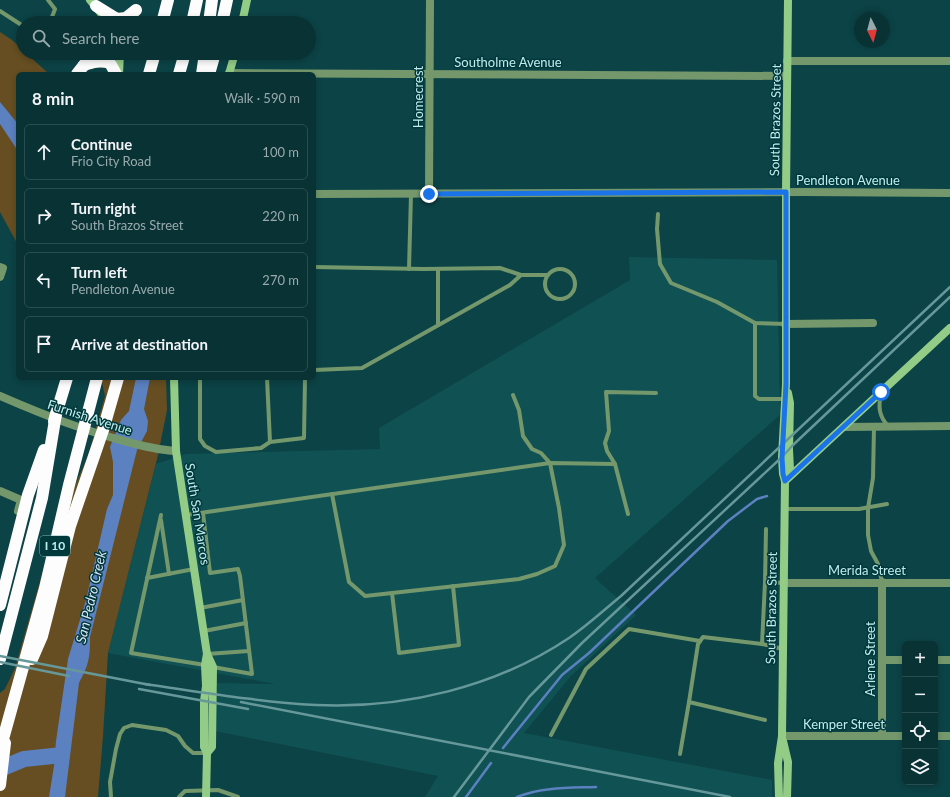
<!DOCTYPE html>
<html lang="en">
<head>
<meta charset="utf-8">
<style>
	body { margin:0; font-family:Lato,sans-serif; background:#123a3c; color:#f1f3f6 }
	.controls { position:absolute; right:12px; bottom:12px; display:grid; overflow:hidden; border-radius:6px; box-shadow:0 2px 6px #0003 }
	.controls button { width:36px; height:36px; display:grid; place-items:center; padding:0; border:0; border-bottom:1px solid #294d4f; background:#093234; color:#f1f3f6; font:20px sans-serif }
	.compass { position:absolute; left:854px; top:12px; width:36px; height:36px; border-radius:50%; background:#093234; box-shadow:0 2px 6px #0003; rotate:174deg }
	.stop { position:absolute; width:12px; height:12px; margin:-9px; border:3px solid #1a73e8; border-radius:50%; background:#fff }
	.stop.end { background:#1a73e8; border-color:#fff; box-shadow:0 1px 4px #0008 }
	.list { margin:0; padding:0; list-style:none }
	h2 { display:flex; justify-content:space-between; align-items:center; height:52px; margin:0; padding:0 16px; font-size:17px }
	h2 small { font-size:13px; font-weight:400; color:#99aaac }
	.list li { display:grid; grid-template-columns:26px 1fr auto; gap:12px; align-items:center; box-sizing:border-box; height:56px; margin:0 8px 8px; padding:0 8px; border:1px solid #294d4f; border-radius:6px }
	.list b { display:block; font-size:15px; white-space:nowrap }
	.list p { margin:0; font-size:13px; white-space:nowrap; color:#99aaac }
	.list em { font-size:13px; font-style:normal; color:#99aaac }
	.icon { flex:none; width:22px; height:22px; fill:none; stroke:currentColor; stroke-width:2; stroke-linecap:round; stroke-linejoin:round }
	.map { position:relative; flex:none; width:950px; height:797px; overflow:hidden }
	.search { position:absolute; background:#093234; box-shadow:0 2px 6px #0003; left:16px; top:16px; width:300px; height:44px; display:flex; align-items:center; gap:10px; box-sizing:border-box; padding:0 14px; border-radius:22px; color:#99aaac; font-size:15px }
	.panel { position:absolute; background:#093234; box-shadow:0 2px 6px #0003; left:16px; top:72px; width:300px; height:308px; border-radius:6px }
	.map>svg:first-child { display:block }
</style>
</head>
<body>
<div class="map">
<svg width="950" height="797" viewBox="0 0 950 797">
	<rect width="100%" height="100%" fill="#0c4346"/>
	<!-- built -->
	<polygon fill="#105154" points="629,257 777,260 780,415 595,578 636,615 571,676 524,733 772,780 772,797 425,797 438,776 215,731 217,683 275,684 108,653 156,464 186,454 380,449 379,428 630,280"/>
	<!-- green -->
	<g fill="#664e22">
		<polygon points="0,32 12,40 23,50 23,53 26,53 49,74 18,74 18,245 0,212"/>
		<polygon points="101,378 166,378 167,410 158,455 108,653 103,736 98,797 0,797 0,693 5,689 15,668 54,533 88,456 105,396"/>
	</g>
	<!-- water -->
	<g fill="#5b81c0">
		<polygon points="0,102 18,124 18,151 0,124"/>
		<path d="M136 378H150L144 409 148 421 147 431 137 450 90 637C90 658 89 664 79 683L65 797H49L54 766 56 741 68 659 86 600 107 509 113 495V462L110 447 121 420 129 411Z"/>
	</g>
	<g fill="none" stroke-linecap="round" stroke-linejoin="round">
		<!-- stream -->
		<g stroke="#5b81c0" stroke-width="2.5">
			<polyline points="503,748 562,675 589,653 728,521 757,499 767,496"/>
			<polyline points="466,797 491,763"/>
			<path d="M517 797C542 787 569 788 596 787"/>
		</g>
		<!-- river -->
		<polyline stroke="#5b81c0" stroke-width="16" points="0,769 24,759 62,755"/>
		<!-- lane -->
		<g stroke="#74986c" stroke-width="4">
			<polyline points="0,11 23,26"/>
			<polyline points="45,23 52,17 55,9 48,0"/>
			<polyline points="658,214 657,229 660,264 671,283 717,302 755,323 785,324"/>
			<polyline points="314,267 423,269 500,268 521,275"/>
			<polyline points="409,269 411,194"/>
			<polyline points="438,269 438,325"/>
			<circle cx="560" cy="284" r="15"/>
			<polyline points="755,323 755,396 759,399 784,399"/>
			<polyline points="314,370 362,368 510,285 521,275 548,275"/>
			<polyline points="200,378 200,439 205,446 216,452 261,448 270,442 304,438 305,378"/>
			<polyline points="267,378 270,442"/>
			<path d="M881 394C878 407 879 416 888 426"/>
			<polyline points="874,427 873,478 868,508 868,535 871,551 878,564 882,582"/>
			<polyline points="615,464 607,451 605,443 609,431 606,392 656,393"/>
			<polyline points="332,494 349,582 365,596 519,579 537,574 555,566 564,545 559,508 550,463 541,453 532,449 523,436 519,410 513,395"/>
			<polyline points="785,509 859,509 887,504"/>
			<polyline points="203,513 210,573 238,569 240,576 252,674 213,667"/>
			<polyline points="161,515 131,653 205,665"/>
			<polyline points="186,515 550,463 615,464 628,514"/>
			<polyline points="161,520 169,574"/>
			<polyline points="766,529 765,582 784,583"/>
			<polyline points="147,578 194,569"/>
			<polyline points="765,582 762,644 703,637 698,644 689,702 765,720"/>
			<polyline points="392,593 399,653 459,645 453,586"/>
			<polyline points="200,608 243,600"/>
			<polyline points="204,631 246,623"/>
			<polyline points="762,644 783,649"/>
			<polyline points="207,654 249,651"/>
			<polyline points="551,735 586,669 629,629 700,641"/>
			<polyline points="680,754 689,702"/>
			<polyline points="111,797 110,782 116,749 120,734 124,728 132,725 166,730 178,736 185,746 193,753 207,753"/>
			<polyline points="179,797 185,791 218,790 238,797"/>
		</g>
		<!-- street -->
		<g stroke="#74986c" stroke-width="8">
			<polyline points="787,61 950,61"/>
			<polyline points="229,73 787,76"/>
			<polyline points="314,194 803,192 950,193"/>
			<polyline points="429,194 430,0"/>
			<polyline points="0,267 3,268 0,277"/>
			<polyline points="785,324 873,323"/>
			<path d="M0 396C41 414 81 430 124 441 142 446 158 450 176 451"/>
			<polyline points="845,427 950,426"/>
			<polyline points="0,491 21,500 18,511"/>
			<polyline points="784,583 950,583"/>
			<polyline points="883,660 905,660"/>
			<polyline points="935,660 950,660"/>
			<polyline points="782,736 905,736"/>
			<polyline points="882,736 882,582"/>
			<polyline points="935,736 950,736"/>
		</g>
		<!-- secondary -->
		<g stroke="#93cc86" stroke-width="8">
			<polyline points="90,0 109,23"/>
			<polyline points="242,23 247,0"/>
			<polyline points="119,74 120,53"/>
			<polyline points="229,74 235,53"/>
			<polyline points="174,378 176,451 207,654 213,667 212,747 207,753"/>
			<polyline points="786,478 790,469 789,450 790,403 788,393"/>
			<polyline points="785,481 950,328"/>
			<polyline points="783,741 788,762 787,797"/>
			<polyline points="206,797 207,753 204,747 204,701 206,686 205,665 207,654"/>
			<polyline points="779,797 778,763 782,736 785,481 783,474 782,457 786,384 786,192 788,0"/>
		</g>
		<!-- highway -->
		<g stroke="#fdfdfd" stroke-width="12">
			<polyline points="96,6 117,19 126,18 136,10"/>
			<polyline points="162,23 168,0"/>
			<polyline points="192,23 197,0"/>
			<polyline points="209,23 212,0"/>
			<polyline points="222,23 227,0"/>
			<path d="M84 65C93 62 100 60 110 63L116 74"/>
			<polyline points="77,74 84,65 91,61"/>
			<polyline points="149,74 155,53"/>
			<polyline points="179,74 185,53"/>
			<polyline points="202,74 205,53"/>
			<polyline points="209,74 215,53"/>
			<polyline points="54,421 67,378"/>
			<polyline points="0,605 28,495 44,450"/>
			<polyline points="0,659 42,498 56,414"/>
			<polyline points="32,659 42,636 70,526 103,430 118,378"/>
			<polyline points="0,750 45,588 69,485 97,378"/>
			<polyline points="0,785 5,743"/>
		</g>
		<!-- rail -->
		<g stroke="#66989a" stroke-width="2.5">
			<polyline points="0,656 150,685"/>
			<polyline points="0,662 69,676"/>
			<path d="M145 684C201 692 259 702 316 705 404 709 496 687 569 638 588 625 604 610 621 596L950 287"/>
			<polyline points="139,689 248,709"/>
			<polyline points="241,702 730,797"/>
			<polyline points="454,797 529,697 582,643 782,457 793,445 950,297"/>
		</g>
	</g>
	<g fill="none" stroke-linecap="round" stroke-linejoin="round">
		<!-- route -->
		<polyline stroke="#1a73e8" stroke-width="5" points="429,194 786,192 786,384 782,458 783,474 785,481 881,392"/>
	</g>
	<g text-anchor="middle" stroke-width="3" stroke-linejoin="round" paint-order="stroke">
		<!-- shield labels -->
		<rect fill="#00393b" stroke="#86b6b8" stroke-width="1" x="40" y="536" width="30" height="20" rx="3"/>
		<g font-size="12" font-weight="bold" fill="#c0ecee">
			<text x="55" y="550">I 10</text>
		</g>
		<!-- street labels -->
		<g font-size="13" fill="#c0ecee" stroke="#00393b">
			<text x="508" y="67">Southolme Avenue</text>
			<text transform="translate(418 97) rotate(-90)" y="5">Homecrest</text>
			<text transform="translate(775 120) rotate(-89)" y="5">South Brazos Street</text>
			<text x="848" y="185">Pendleton Avenue</text>
			<text transform="translate(90 417) rotate(18)" y="5">Furnish Avenue</text>
			<text transform="translate(198 514) rotate(81)" y="5">South San Marcos</text>
			<text x="867" y="575">Merida Street</text>
			<text transform="translate(771 608) rotate(-89)" y="5">South Brazos Street</text>
			<text transform="translate(870 659) rotate(-90)" y="5">Arlene Street</text>
			<text x="844" y="729">Kemper Street</text>
		</g>
		<!-- water labels -->
		<g font-size="14" font-style="italic" fill="#dae5f7" stroke="#00393b">
			<text transform="translate(91 597) rotate(-77)" y="5">San Pedro Creek</text>
		</g>
	</g>
</svg>
<div class="controls">
<button>+</button>
<button>−</button>
<button><svg class="icon" aria-label="locate" viewBox="0 0 24 24"><circle cx="12" cy="12" r="6"/><path d="M12 2v4M12 18v4M2 12h4M18 12h4"/></svg></button>
<button><svg class="icon" aria-label="layers" viewBox="0 0 24 24"><path d="M12 4l9 5-9 5-9-5zM3 14l9 5 9-5"/></svg></button>
</div>
<svg class="compass" viewBox="-18 -18 36 36"><path d="M0-13l5 13h-10z" fill="#e53935"/><path d="M0 13l5-13h-10z" fill="#99aaac"/></svg>
<div class="stop" style="left:881px;top:392px"></div>
<div class="stop end" style="left:429px;top:194px"></div>
<div class="search"><svg class="icon" aria-label="search" viewBox="0 0 24 24"><circle cx="10" cy="10" r="6"/><path d="M15 15l6 6"/></svg>Search here</div>
<section class="panel">
<h2>8 min<small>Walk · 590 m</small></h2>
<ul class="list">
<li><svg class="icon" aria-label="ahead" viewBox="0 0 24 24"><path d="M12 20V5M6 11l6-6 6 6"/></svg><div><b>Continue</b><p>Frio City Road</p></div><em>100 m</em></li>
<li><svg class="icon" aria-label="right" viewBox="0 0 24 24"><path d="M7 20v-9h11M14 6l5 5-5 5"/></svg><div><b>Turn right</b><p>South Brazos Street</p></div><em>220 m</em></li>
<li><svg class="icon" aria-label="left" viewBox="0 0 24 24"><path d="M17 20v-9H6M10 6l-5 5 5 5"/></svg><div><b>Turn left</b><p>Pendleton Avenue</p></div><em>270 m</em></li>
<li><svg class="icon" aria-label="arrive" viewBox="0 0 24 24"><path d="M6 21V4h12l-3 4 3 4H6"/></svg><div><b>Arrive at destination</b></div></li>
</ul>
</section>
</div>
</body>
</html>
